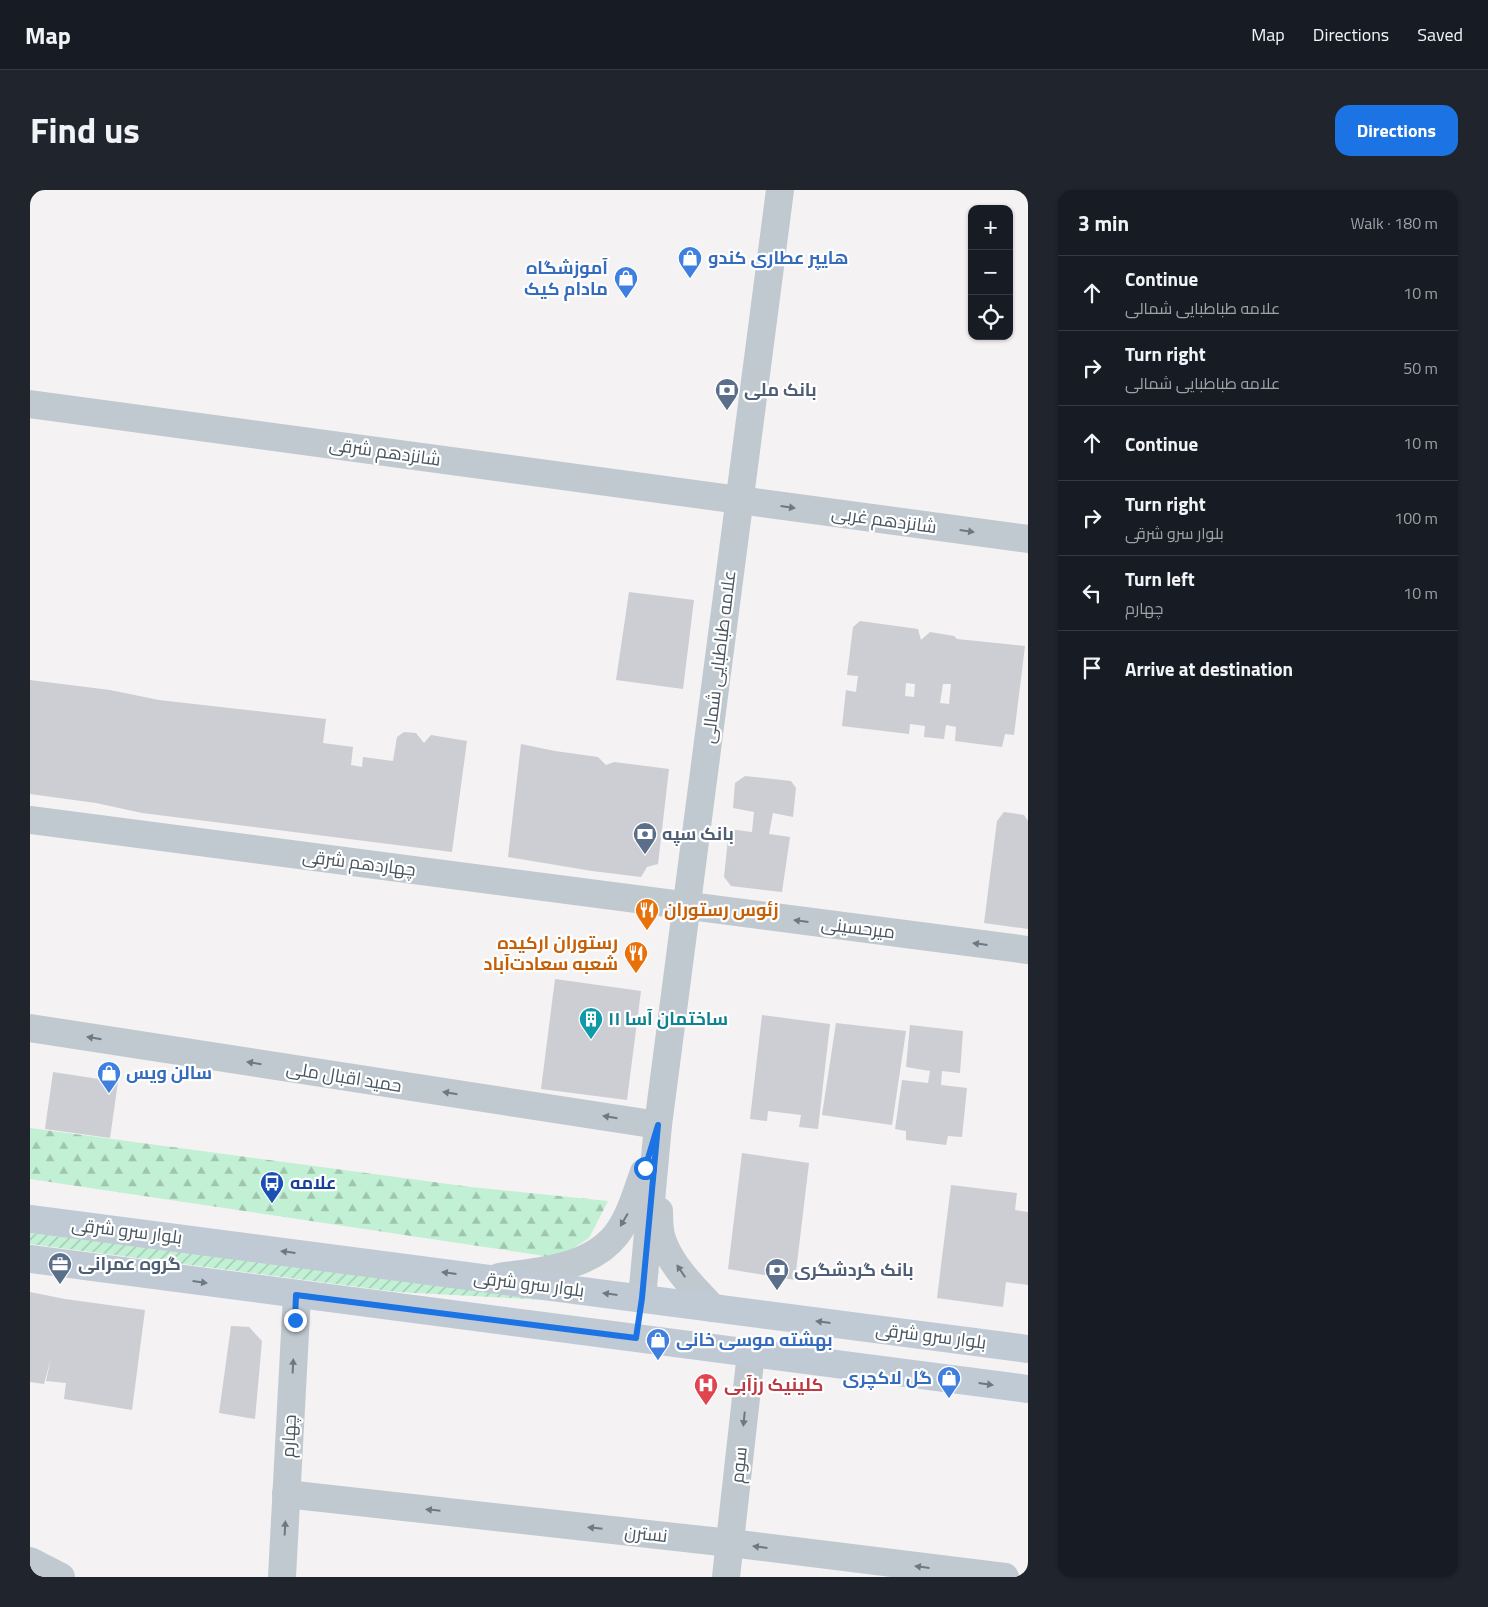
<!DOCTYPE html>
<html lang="en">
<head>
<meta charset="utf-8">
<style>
	body { margin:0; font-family:"Titillium Web",Cairo,sans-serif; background:#20242c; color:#f1f3f6 }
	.controls { position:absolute; right:15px; top:15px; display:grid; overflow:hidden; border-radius:10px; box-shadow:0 1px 4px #0004 }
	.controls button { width:45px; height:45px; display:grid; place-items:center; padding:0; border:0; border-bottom:1px solid #363941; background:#171b24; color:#f1f3f6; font:25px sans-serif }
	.stop { position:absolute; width:15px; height:15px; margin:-11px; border:4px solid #1b73e4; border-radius:50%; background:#fff }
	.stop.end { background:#1b73e4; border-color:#fff; box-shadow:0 1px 5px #0008 }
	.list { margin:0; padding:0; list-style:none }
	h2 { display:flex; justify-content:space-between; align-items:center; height:65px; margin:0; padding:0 20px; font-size:21px }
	h2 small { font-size:16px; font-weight:400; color:#9ea1a6 }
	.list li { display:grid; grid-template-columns:32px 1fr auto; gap:15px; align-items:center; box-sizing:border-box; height:75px; padding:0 20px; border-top:1px solid #363941 }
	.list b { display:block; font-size:19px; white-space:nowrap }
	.list p { margin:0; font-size:16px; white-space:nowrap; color:#9ea1a6 }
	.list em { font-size:16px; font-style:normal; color:#9ea1a6 }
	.icon { flex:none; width:28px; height:28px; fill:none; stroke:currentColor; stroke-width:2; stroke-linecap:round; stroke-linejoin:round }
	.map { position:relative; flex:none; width:998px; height:1387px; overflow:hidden; border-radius:15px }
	header { display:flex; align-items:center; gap:30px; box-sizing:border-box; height:70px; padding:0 25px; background:#171b24; border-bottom:1px solid #363941 }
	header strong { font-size:24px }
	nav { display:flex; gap:28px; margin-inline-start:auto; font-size:18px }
	.intro { display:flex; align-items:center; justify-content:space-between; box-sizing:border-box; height:120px; padding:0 30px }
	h1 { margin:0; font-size:35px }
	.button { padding:12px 22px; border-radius:15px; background:#1b73e4; color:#fff; font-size:18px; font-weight:700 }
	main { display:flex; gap:30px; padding:0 30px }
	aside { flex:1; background:#171b24; border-radius:15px; box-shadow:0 1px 4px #0004 }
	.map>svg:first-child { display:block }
</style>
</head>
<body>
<header>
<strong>Map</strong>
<nav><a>Map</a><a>Directions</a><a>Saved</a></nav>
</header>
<div class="intro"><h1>Find us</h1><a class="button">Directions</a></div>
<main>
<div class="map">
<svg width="998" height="1387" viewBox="0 0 998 1387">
	<defs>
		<pattern id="forest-firs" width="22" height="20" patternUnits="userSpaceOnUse" patternTransform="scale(1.25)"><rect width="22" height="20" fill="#c2f0d4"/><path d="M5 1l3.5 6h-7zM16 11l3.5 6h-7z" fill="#a0c5af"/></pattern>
		<pattern id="garden-furrows" width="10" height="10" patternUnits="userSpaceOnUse" patternTransform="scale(1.25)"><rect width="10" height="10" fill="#c2f0d4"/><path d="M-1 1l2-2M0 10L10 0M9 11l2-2" fill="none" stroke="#a0c5af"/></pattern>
	</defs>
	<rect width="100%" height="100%" fill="#f4f2f2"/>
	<!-- forest -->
	<polygon fill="url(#forest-firs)" points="0,938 441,997 578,1011 559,1048 528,1068 0,989"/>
	<!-- garden -->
	<polygon fill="url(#garden-furrows)" points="0,1043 554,1112 367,1102 0,1054"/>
	<!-- building -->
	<g fill="#ccced4" fill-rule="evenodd">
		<polygon points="599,402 664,410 653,499 586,490"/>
		<path d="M830 431 888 439 891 450 900 442 924 446 927 449 995 456 984 545 975 544 972 557 925 551 926 537 916 535 914 549 894 547 895 536 880 534 879 544 812 536 816 500 826 502 828 486 817 485 823 437ZM876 493 885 494 884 507 875 506ZM913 494H921L919 514 910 513Z"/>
		<polygon points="0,490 80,500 129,510 296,529 293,553 323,557 321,575 332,577 333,567 363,571 367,547 374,542 386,543 394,553 401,545 437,551 422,662 112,623 66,613 0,604"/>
		<polygon points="491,554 525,561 568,567 576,575 584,572 639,579 628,674 617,677 611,687 562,681 478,667"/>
		<polygon points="715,586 761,591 766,598 763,627 743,623 739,644 760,647 752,702 701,696 694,687 699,639 722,642 724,622 703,618 705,593"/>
		<polygon points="974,622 994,625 998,631 998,739 954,733 967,631"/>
		<polygon points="525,789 611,801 597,910 511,899"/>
		<polygon points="732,825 800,834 788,939 769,937 771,925 738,921 737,931 720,929"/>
		<polygon points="806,833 876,841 862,935 792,925"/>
		<polygon points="880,835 933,841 930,883 912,881 911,895 937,898 932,947 918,946 916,955 876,950 876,941 865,939 872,890 898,893 900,881 876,877"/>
		<polygon points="23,882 88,892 80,948 15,939"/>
		<polygon points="712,963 779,973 765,1090 698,1079"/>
		<polygon points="921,995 987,1003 985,1020 998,1022 998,1095 976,1092 973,1117 907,1108"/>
		<polygon points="0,1102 35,1109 115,1120 102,1220 34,1209 36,1193 16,1191 21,1168 14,1194 0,1192"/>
		<polygon points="201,1136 219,1137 232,1151 225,1229 189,1223"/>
	</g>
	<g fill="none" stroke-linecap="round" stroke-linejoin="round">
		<!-- minor -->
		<g stroke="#c0c9d0" stroke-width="28">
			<polyline points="0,214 998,349"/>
			<polyline points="0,630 998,760"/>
			<polyline points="0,838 628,935"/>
			<polyline points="256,1304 700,1353 975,1387"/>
			<polyline points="0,1371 31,1387"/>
		</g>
		<!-- tertiary -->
		<g stroke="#c0c9d0" stroke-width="28">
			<path d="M629 1021C629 1031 629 1043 633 1052 643 1078 664 1098 683 1118"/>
			<path d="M469 1087C508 1081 559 1079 586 1045 600 1027 606 1003 614 982"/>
			<polyline points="612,1108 628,935 750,0"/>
			<polyline points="252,1387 267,1105"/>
			<polyline points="696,1387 721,1163"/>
		</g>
		<!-- secondary -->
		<g stroke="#c0cad5" stroke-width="28">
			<polyline points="0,1029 998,1159"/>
			<polyline points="0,1069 998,1199"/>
		</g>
	</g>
	<!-- one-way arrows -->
	<defs><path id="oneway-solid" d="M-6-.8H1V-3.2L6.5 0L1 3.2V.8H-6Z" transform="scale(1.25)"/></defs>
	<g fill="#6d7881">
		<use href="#oneway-solid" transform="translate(758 317) rotate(8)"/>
		<use href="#oneway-solid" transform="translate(937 341) rotate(8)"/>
		<use href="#oneway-solid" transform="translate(771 731) rotate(-173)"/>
		<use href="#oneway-solid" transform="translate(950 754) rotate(-173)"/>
		<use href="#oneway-solid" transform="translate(64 848) rotate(-171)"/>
		<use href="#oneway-solid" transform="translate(224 873) rotate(-171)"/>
		<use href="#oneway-solid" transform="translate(420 903) rotate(-171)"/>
		<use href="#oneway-solid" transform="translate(580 927) rotate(-171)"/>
		<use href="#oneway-solid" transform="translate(594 1030) rotate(120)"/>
		<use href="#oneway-solid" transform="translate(651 1081) rotate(-124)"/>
		<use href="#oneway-solid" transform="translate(263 1176) rotate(-87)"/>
		<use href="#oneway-solid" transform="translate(714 1229) rotate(96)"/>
		<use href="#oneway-solid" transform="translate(403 1320) rotate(-174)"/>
		<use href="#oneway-solid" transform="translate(255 1338) rotate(-87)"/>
		<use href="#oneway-solid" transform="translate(565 1338) rotate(-174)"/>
		<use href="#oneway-solid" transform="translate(730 1357) rotate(-173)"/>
		<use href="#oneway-solid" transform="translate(892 1377) rotate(-173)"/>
	</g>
	<g fill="#6d7882">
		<use href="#oneway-solid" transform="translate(258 1062) rotate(-173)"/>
		<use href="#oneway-solid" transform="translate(419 1083) rotate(-173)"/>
		<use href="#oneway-solid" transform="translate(170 1092) rotate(8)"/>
		<use href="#oneway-solid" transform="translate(580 1104) rotate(-173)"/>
		<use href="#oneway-solid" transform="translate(793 1132) rotate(-173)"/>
		<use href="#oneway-solid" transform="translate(956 1194) rotate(8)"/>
	</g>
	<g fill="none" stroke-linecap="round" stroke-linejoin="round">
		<!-- route -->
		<polyline stroke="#1b73e4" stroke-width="6" points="265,1130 266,1105 606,1148 612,1108 628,935 615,978"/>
	</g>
	<!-- icons -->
	<defs>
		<g id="shop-pin" transform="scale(1.25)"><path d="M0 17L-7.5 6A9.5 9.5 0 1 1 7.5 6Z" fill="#3f7fe0" stroke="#fff"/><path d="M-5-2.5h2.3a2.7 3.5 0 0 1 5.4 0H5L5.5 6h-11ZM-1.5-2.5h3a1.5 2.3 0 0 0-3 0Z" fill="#fff"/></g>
		<g id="bank-pin" transform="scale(1.25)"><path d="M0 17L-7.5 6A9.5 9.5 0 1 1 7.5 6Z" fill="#5c6f8a" stroke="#fff"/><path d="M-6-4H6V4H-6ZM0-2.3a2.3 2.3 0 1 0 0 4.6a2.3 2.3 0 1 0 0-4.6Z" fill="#fff"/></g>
		<g id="restaurant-pin" transform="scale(1.25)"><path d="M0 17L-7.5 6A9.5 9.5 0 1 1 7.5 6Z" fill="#e8710a" stroke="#fff"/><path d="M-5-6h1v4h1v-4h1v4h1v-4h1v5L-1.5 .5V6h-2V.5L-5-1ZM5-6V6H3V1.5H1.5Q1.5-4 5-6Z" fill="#fff"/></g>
		<g id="building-pin" transform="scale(1.25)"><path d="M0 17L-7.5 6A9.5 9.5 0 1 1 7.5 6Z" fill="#0f9aa8" stroke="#fff"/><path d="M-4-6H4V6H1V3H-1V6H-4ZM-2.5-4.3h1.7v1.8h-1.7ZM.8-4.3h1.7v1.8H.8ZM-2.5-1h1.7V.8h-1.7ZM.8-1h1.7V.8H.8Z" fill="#fff"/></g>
		<g id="bus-pin" transform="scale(1.25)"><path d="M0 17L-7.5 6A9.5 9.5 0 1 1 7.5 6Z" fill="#1a4fb4" stroke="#fff"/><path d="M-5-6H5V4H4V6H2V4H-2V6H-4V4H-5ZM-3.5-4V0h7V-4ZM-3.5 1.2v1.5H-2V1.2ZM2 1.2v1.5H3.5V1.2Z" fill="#fff"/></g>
		<g id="office-pin" transform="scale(1.25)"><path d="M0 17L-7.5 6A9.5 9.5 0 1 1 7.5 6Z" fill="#5c6f8a" stroke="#fff"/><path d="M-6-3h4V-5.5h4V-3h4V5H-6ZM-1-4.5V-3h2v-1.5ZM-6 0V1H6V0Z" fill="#fff"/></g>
		<g id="hospital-pin" transform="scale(1.25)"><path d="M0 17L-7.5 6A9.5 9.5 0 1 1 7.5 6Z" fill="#e0444e" stroke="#fff"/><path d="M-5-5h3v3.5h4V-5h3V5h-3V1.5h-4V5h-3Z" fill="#fff"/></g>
	</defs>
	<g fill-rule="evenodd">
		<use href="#shop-pin" x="660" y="68"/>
		<use href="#shop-pin" x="596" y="88"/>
		<use href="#bank-pin" x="697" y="200"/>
		<use href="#bank-pin" x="615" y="644"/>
		<use href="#restaurant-pin" x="617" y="720"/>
		<use href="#restaurant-pin" x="606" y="763"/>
		<use href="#building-pin" x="561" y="829"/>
		<use href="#shop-pin" x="79" y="883"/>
		<use href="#bus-pin" x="242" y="993"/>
		<use href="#office-pin" x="30" y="1074"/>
		<use href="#bank-pin" x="747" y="1080"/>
		<use href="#shop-pin" x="628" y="1150"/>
		<use href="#shop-pin" x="919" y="1188"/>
		<use href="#hospital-pin" x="676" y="1195"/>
	</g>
	<g text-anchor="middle" stroke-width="4.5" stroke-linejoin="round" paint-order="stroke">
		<!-- shop labels -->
		<g font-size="18" font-weight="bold" fill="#366cbe" stroke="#fff" text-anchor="start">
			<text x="678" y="74">هایپر عطاری کندو</text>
			<text x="578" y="84" text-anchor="end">آموزشگاه<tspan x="578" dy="21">مادام کیک</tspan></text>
			<text x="96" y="889">سالن ویس</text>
			<text x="646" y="1156">بهشته موسی خانی</text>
			<text x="902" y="1194" text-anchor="end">گل لاکچری</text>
		</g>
		<!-- service labels -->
		<g font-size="18" font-weight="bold" fill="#4e5e75" stroke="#fff" text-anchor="start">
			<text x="714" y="206">بانک ملی</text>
			<text x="632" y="650">بانک سپه</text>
			<text x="48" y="1080">گروه عمرانی</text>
			<text x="764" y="1086">بانک گردشگری</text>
		</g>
		<!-- street labels -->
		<g font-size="18" fill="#49555f" stroke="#fff">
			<text transform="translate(355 262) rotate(8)" y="6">شانزدهم شرقی</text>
			<text transform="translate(854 330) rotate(8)" y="6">شانزدهم غربی</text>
			<text transform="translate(689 467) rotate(-83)" y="6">علامه طباطبایی شمالی</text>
			<text transform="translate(329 673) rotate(7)" y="6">چهاردهم شرقی</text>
			<text transform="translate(828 738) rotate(7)" y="6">میرحسینی</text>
			<text transform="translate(314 887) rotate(9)" y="6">حمید اقبال ملی</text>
			<text transform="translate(97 1041) rotate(7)" y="6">بلوار سرو شرقی</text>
			<text transform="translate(499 1094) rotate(7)" y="6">بلوار سرو شرقی</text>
			<text transform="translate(901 1146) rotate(7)" y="6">بلوار سرو شرقی</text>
			<text transform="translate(259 1246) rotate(-87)" y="6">چهارم</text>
			<text transform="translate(709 1275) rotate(-84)" y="6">سوم</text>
			<text transform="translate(616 1344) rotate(6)" y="6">نسترن</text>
		</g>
		<!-- food labels -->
		<g font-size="18" font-weight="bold" fill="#c56008" stroke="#fff" text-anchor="start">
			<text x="634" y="726">زئوس رستوران</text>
			<text x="588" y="759" text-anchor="end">رستوران ارکیده<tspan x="588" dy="21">شعبه سعادت‌آباد</tspan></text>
		</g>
		<!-- culture labels -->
		<g font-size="18" font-weight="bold" fill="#0d838f" stroke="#fff" text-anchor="start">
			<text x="578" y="835">ساختمان آسا ۱۱</text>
		</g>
		<!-- transit labels -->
		<g font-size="18" font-weight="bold" fill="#164399" stroke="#fff" text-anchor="start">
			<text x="260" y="999">علامه</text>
		</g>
		<!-- health labels -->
		<g font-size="18" font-weight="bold" fill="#be3a42" stroke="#fff" text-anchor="start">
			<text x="694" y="1201">کلینیک رزآبی</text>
		</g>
	</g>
</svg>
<div class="controls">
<button>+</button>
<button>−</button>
<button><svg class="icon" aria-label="locate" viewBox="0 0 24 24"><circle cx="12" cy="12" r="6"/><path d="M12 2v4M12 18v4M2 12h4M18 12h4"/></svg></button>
</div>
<div class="stop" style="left:615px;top:978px"></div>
<div class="stop end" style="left:265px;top:1130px"></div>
</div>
<aside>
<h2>3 min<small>Walk · 180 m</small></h2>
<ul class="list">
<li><svg class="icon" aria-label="ahead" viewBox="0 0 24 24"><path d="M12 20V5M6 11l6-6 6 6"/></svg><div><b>Continue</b><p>علامه طباطبایی شمالی</p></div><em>10 m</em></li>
<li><svg class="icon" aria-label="right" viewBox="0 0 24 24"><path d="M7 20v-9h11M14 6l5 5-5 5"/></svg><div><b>Turn right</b><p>علامه طباطبایی شمالی</p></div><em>50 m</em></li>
<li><svg class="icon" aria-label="ahead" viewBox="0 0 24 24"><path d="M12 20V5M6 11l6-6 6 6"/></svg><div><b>Continue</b></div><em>10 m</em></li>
<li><svg class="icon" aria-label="right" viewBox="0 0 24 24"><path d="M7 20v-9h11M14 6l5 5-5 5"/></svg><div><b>Turn right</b><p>بلوار سرو شرقی</p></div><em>100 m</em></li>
<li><svg class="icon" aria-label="left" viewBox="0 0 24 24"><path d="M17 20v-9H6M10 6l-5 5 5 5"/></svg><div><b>Turn left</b><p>چهارم</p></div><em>10 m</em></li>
<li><svg class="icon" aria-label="arrive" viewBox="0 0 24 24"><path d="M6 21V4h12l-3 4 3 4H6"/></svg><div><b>Arrive at destination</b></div></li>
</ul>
</aside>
</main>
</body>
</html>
